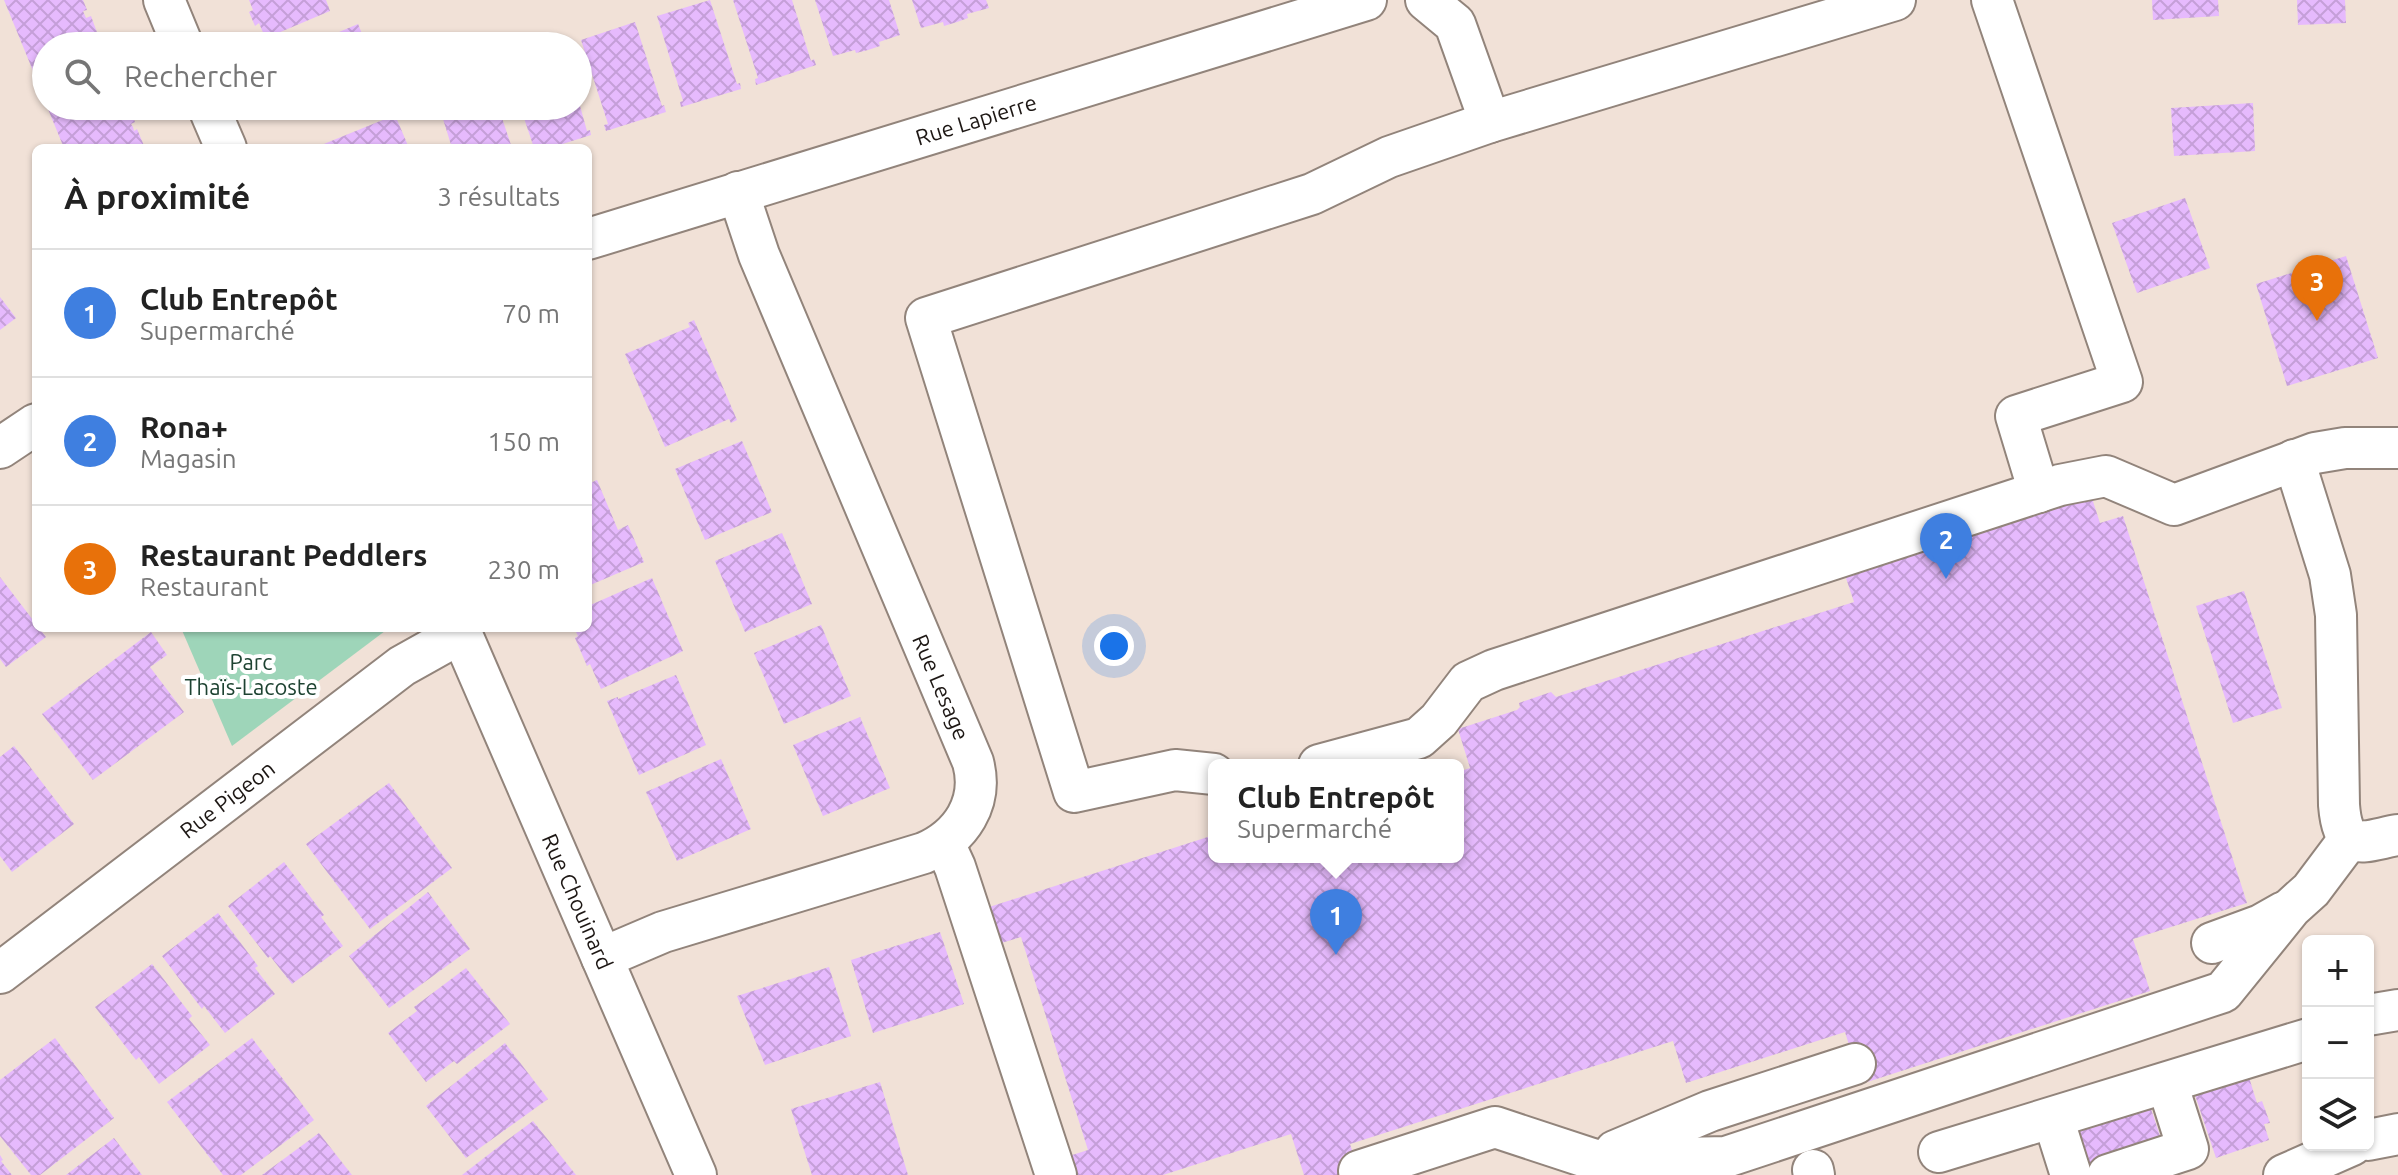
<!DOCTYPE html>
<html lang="fr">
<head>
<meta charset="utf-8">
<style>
	body { margin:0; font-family:Ubuntu,sans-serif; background:#f2f2f2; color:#222 }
	.controls { position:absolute; right:24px; bottom:24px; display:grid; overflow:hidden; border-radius:12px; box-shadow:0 2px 6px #0004 }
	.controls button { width:72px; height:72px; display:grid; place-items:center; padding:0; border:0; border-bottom:2px solid #e0e0e0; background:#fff; color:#222; font:40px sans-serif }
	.you { position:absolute; left:1114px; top:646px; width:28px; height:28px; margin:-20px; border:6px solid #fff; border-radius:50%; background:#1a73e8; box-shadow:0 0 0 12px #1a73e833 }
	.badge { display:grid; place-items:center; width:52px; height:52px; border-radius:50%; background:#7c3aed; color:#fff; font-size:26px; font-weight:700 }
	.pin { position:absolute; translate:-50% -66px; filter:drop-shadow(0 2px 4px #0008) }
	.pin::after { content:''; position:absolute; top:42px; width:28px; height:24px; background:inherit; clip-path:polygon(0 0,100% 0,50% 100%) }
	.popup { position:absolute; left:1208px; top:759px; width:256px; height:104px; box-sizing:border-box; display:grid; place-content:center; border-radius:12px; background:#fff; filter:drop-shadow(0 2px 6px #0005); font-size:26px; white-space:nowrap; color:#767676 }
	.popup b { font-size:30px; color:#222 }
	.popup::after { content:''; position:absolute; left:50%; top:100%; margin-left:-16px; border:16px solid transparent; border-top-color:#fff }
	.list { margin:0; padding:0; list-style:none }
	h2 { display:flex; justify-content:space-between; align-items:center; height:104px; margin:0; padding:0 32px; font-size:34px }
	h2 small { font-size:26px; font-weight:400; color:#767676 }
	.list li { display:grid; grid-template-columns:52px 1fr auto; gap:24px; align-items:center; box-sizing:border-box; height:128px; padding:0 32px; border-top:2px solid #e0e0e0 }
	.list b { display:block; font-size:30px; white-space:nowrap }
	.list p { margin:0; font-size:26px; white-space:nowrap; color:#767676 }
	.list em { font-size:26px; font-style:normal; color:#767676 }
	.icon { flex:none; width:44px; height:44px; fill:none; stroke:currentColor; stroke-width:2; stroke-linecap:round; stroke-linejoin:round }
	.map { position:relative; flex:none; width:2398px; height:1175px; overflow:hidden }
	.search { position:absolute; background:#fff; box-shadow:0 2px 6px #0004; left:32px; top:32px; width:560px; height:88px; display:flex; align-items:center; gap:20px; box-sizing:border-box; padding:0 28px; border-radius:44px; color:#767676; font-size:30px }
	.panel { position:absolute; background:#fff; box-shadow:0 2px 6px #0004; left:32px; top:144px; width:560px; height:488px; border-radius:12px }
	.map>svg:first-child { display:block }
</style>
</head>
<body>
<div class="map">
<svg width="2398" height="1175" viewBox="0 0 2398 1175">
	<defs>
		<pattern id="building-cross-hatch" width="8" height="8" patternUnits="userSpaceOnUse" patternTransform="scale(2)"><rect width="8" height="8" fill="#e6bafd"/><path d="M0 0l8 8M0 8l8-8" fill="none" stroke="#c59fd8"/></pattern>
	</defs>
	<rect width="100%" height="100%" fill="#f1e1d7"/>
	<!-- green -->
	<polygon fill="#9ed5b9" points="181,628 389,628 232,746"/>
	<!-- building -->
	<g fill="url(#building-cross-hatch)">
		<polygon points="4,0 83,0 87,10 83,11 86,18 91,16 102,46 46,46 46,86 40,88"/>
		<polygon points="249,0 326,0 330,11 271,36 273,39 267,42 259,23 255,26 249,12 253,10"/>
		<polygon points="710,0 737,84 740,83 741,89 681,107 680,102 683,101 657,16"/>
		<polygon points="733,0 792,0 811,61 814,59 816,65 756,85 755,79 758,78"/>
		<polygon points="815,0 889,0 900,35 879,42 880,46 868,50 856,53 855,50 833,56"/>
		<polygon points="912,0 986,0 989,8 967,14 968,18 957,22 944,26 943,22 921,28"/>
		<polygon points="2152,0 2218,0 2219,16 2153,20"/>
		<polygon points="2297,0 2345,0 2346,23 2298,25"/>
		<polygon points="635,22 662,106 664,105 666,112 606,131 604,125 608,124 581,40"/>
		<polygon points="358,24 367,46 306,46"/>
		<polygon points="2253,103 2255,151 2174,156 2171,108"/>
		<polygon points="55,106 128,106 135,122 131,124 133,127 134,131 137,129 145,148 64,148 48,109"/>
		<polygon points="290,106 331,106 303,118 301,114 294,117"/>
		<polygon points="439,106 498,106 512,148 452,148"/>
		<polygon points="520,106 580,106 587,131 590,130 591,135 550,148 534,148"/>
		<polygon points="395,115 409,148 314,148"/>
		<polygon points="2185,198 2210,268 2137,293 2112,223"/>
		<polygon points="2346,256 2378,358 2287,386 2256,284"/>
		<polygon points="0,297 16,318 0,330"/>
		<polygon points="694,320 737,420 731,423 729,419 665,447 625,354 690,327 688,323"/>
		<polygon points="742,441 772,512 705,540 675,469"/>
		<polygon points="597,480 618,530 628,525 644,562 588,586 588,484"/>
		<polygon points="2090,492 2100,523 2123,516 2247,903 2133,939 2150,991 1861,1084 1845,1032 1686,1083 1673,1041 1350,1144 1360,1175 1304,1175 1291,1134 1163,1175 1072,1175 1066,1157 1088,1150 1021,937 998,944 986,908 1214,835 1214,857 1458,857 1458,772 1470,768 1458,729 1517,710 1520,707 1519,703 1551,692 1556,697 1854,602 1844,572"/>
		<polygon points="782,533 812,604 745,632 715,561"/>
		<polygon points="0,577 36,624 36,628 39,628 46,637 6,667 0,659"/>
		<polygon points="652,578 683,651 601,689 590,664 587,666 575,638 578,636 574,628 588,628 588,606"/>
		<polygon points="2244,591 2282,708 2233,723 2196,606"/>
		<polygon points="821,625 851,696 784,724 754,653"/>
		<polygon points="151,632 167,655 150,667 184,712 93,780 42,714"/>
		<polygon points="676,675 706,745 639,775 607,701 618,697 618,699"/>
		<polygon points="860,717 890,788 823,816 793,745"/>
		<polygon points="14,746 74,824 12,872 0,856 0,757"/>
		<polygon points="721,759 751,829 677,861 646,792"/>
		<polygon points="389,783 452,868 370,929 306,844"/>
		<polygon points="284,862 324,915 321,917 343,946 292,984 270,956 268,958 228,906"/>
		<polygon points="428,892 470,949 389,1008 349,956"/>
		<polygon points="218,913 258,966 255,968 275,994 225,1033 204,1006 202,1009 162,956"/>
		<polygon points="940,932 964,1004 873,1033 851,960"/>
		<polygon points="152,964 192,1016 189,1019 210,1045 159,1084 139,1057 136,1060 95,1007"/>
		<polygon points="829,967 851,1036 765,1065 737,996"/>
		<polygon points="466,968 510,1024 457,1064 454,1061 426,1082 388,1033 417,1011 414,1007"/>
		<polygon points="55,1038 114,1118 40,1175 31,1175 0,1136 0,1080"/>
		<polygon points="252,1038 314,1120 241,1175 223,1175 167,1102"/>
		<polygon points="505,1043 548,1099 466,1158 426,1106"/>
		<polygon points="2247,1071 2257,1103 2262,1101 2270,1123 2264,1124 2269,1140 2216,1158 2193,1089"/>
		<polygon points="880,1082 908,1175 812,1175 791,1109"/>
		<polygon points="2150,1106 2162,1142 2081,1169 2070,1134"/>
		<polygon points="533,1121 576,1175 462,1175 506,1141"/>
		<polygon points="319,1133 352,1175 262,1175"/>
		<polygon points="114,1138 142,1175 66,1175"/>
		<polygon points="0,1155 3,1160 1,1161 12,1175 0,1175"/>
	</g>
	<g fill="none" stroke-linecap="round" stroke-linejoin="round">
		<!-- minor casing -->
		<g stroke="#92847b" stroke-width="44">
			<g id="minor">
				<polyline points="164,0 183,46"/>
				<polyline points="1426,0 1455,24 1490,122"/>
				<polyline points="1992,0 2122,382 2016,416 2039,492"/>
				<polyline points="208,106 226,148"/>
				<path id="s1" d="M588 239 1366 0"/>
				<polyline points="0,448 36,424"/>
				<path d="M2294 460 2330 575 2336 615 2339 805C2343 855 2363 841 2398 835"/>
				<path id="s2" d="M459 628 696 1175"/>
				<polyline points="1319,765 1419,738 1439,720 1468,682 1494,670 2060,485 2106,476 2174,505 2315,453 2345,448 2398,448"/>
				<polyline points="1214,774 1175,770 1074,792 926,318 1312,194 1389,157 1490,122 1895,0"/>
				<polyline points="944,843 955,867 1056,1175"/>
				<polyline points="2212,943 2261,925 2284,912"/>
				<path d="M602 958 663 932 924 853C961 837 984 803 973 762L759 255 738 192"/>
				<path id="s3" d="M0 973 402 666 461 633"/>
				<polyline points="2368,1015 2398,1010"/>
				<polyline points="2053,1118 2071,1175"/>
				<polyline points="2368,1140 2398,1134"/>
				<polyline points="1615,1151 1710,1111 1855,1064"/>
				<polyline points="1939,1152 2308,1039"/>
				<polyline points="1813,1170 1814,1175"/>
				<polyline points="1359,1171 1495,1127 1595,1160 1726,1157 2223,992 2291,908 2311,890 2350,838"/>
				<polyline points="2108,1175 2188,1149 2167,1083"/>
				<polyline points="2284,1175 2352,1145"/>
			</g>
		</g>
		<!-- minor -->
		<use href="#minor" stroke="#fff" stroke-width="40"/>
	</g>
	<g text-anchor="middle" stroke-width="8" stroke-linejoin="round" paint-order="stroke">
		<!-- street labels -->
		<g font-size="22" fill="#1d1714" stroke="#fff">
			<text dy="8" stroke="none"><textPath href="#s1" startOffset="406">Rue Lapierre</textPath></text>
			<text transform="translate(941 687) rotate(67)" y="8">Rue Lesage</text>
			<text dy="8" stroke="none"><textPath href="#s3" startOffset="286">Rue Pigeon</textPath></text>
			<text dy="8" stroke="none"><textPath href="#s2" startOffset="298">Rue Chouinard</textPath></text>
		</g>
		<!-- park labels -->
		<g font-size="22" fill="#1e4332" stroke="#fff">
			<text x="251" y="670">Parc<tspan x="251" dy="25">Thaïs-Lacoste</tspan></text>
		</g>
	</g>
</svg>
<div class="controls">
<button>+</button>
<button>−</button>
<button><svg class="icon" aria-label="layers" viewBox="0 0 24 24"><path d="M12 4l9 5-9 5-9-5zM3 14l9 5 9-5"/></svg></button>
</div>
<div class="you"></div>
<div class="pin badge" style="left:1336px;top:955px;background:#3f7fe0">1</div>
<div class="popup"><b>Club Entrepôt</b>Supermarché</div>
<div class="pin badge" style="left:1946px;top:579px;background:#3f7fe0">2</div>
<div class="pin badge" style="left:2317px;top:321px;background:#e8710a">3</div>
<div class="search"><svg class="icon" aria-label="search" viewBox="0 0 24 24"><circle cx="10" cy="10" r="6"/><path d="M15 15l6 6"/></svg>Rechercher</div>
<section class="panel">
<h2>À proximité<small>3 résultats</small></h2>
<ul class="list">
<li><span class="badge" style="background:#3f7fe0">1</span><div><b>Club Entrepôt</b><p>Supermarché</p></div><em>70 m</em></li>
<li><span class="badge" style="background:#3f7fe0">2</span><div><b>Rona+</b><p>Magasin</p></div><em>150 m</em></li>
<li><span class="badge" style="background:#e8710a">3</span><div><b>Restaurant Peddlers</b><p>Restaurant</p></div><em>230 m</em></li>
</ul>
</section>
</div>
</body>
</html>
